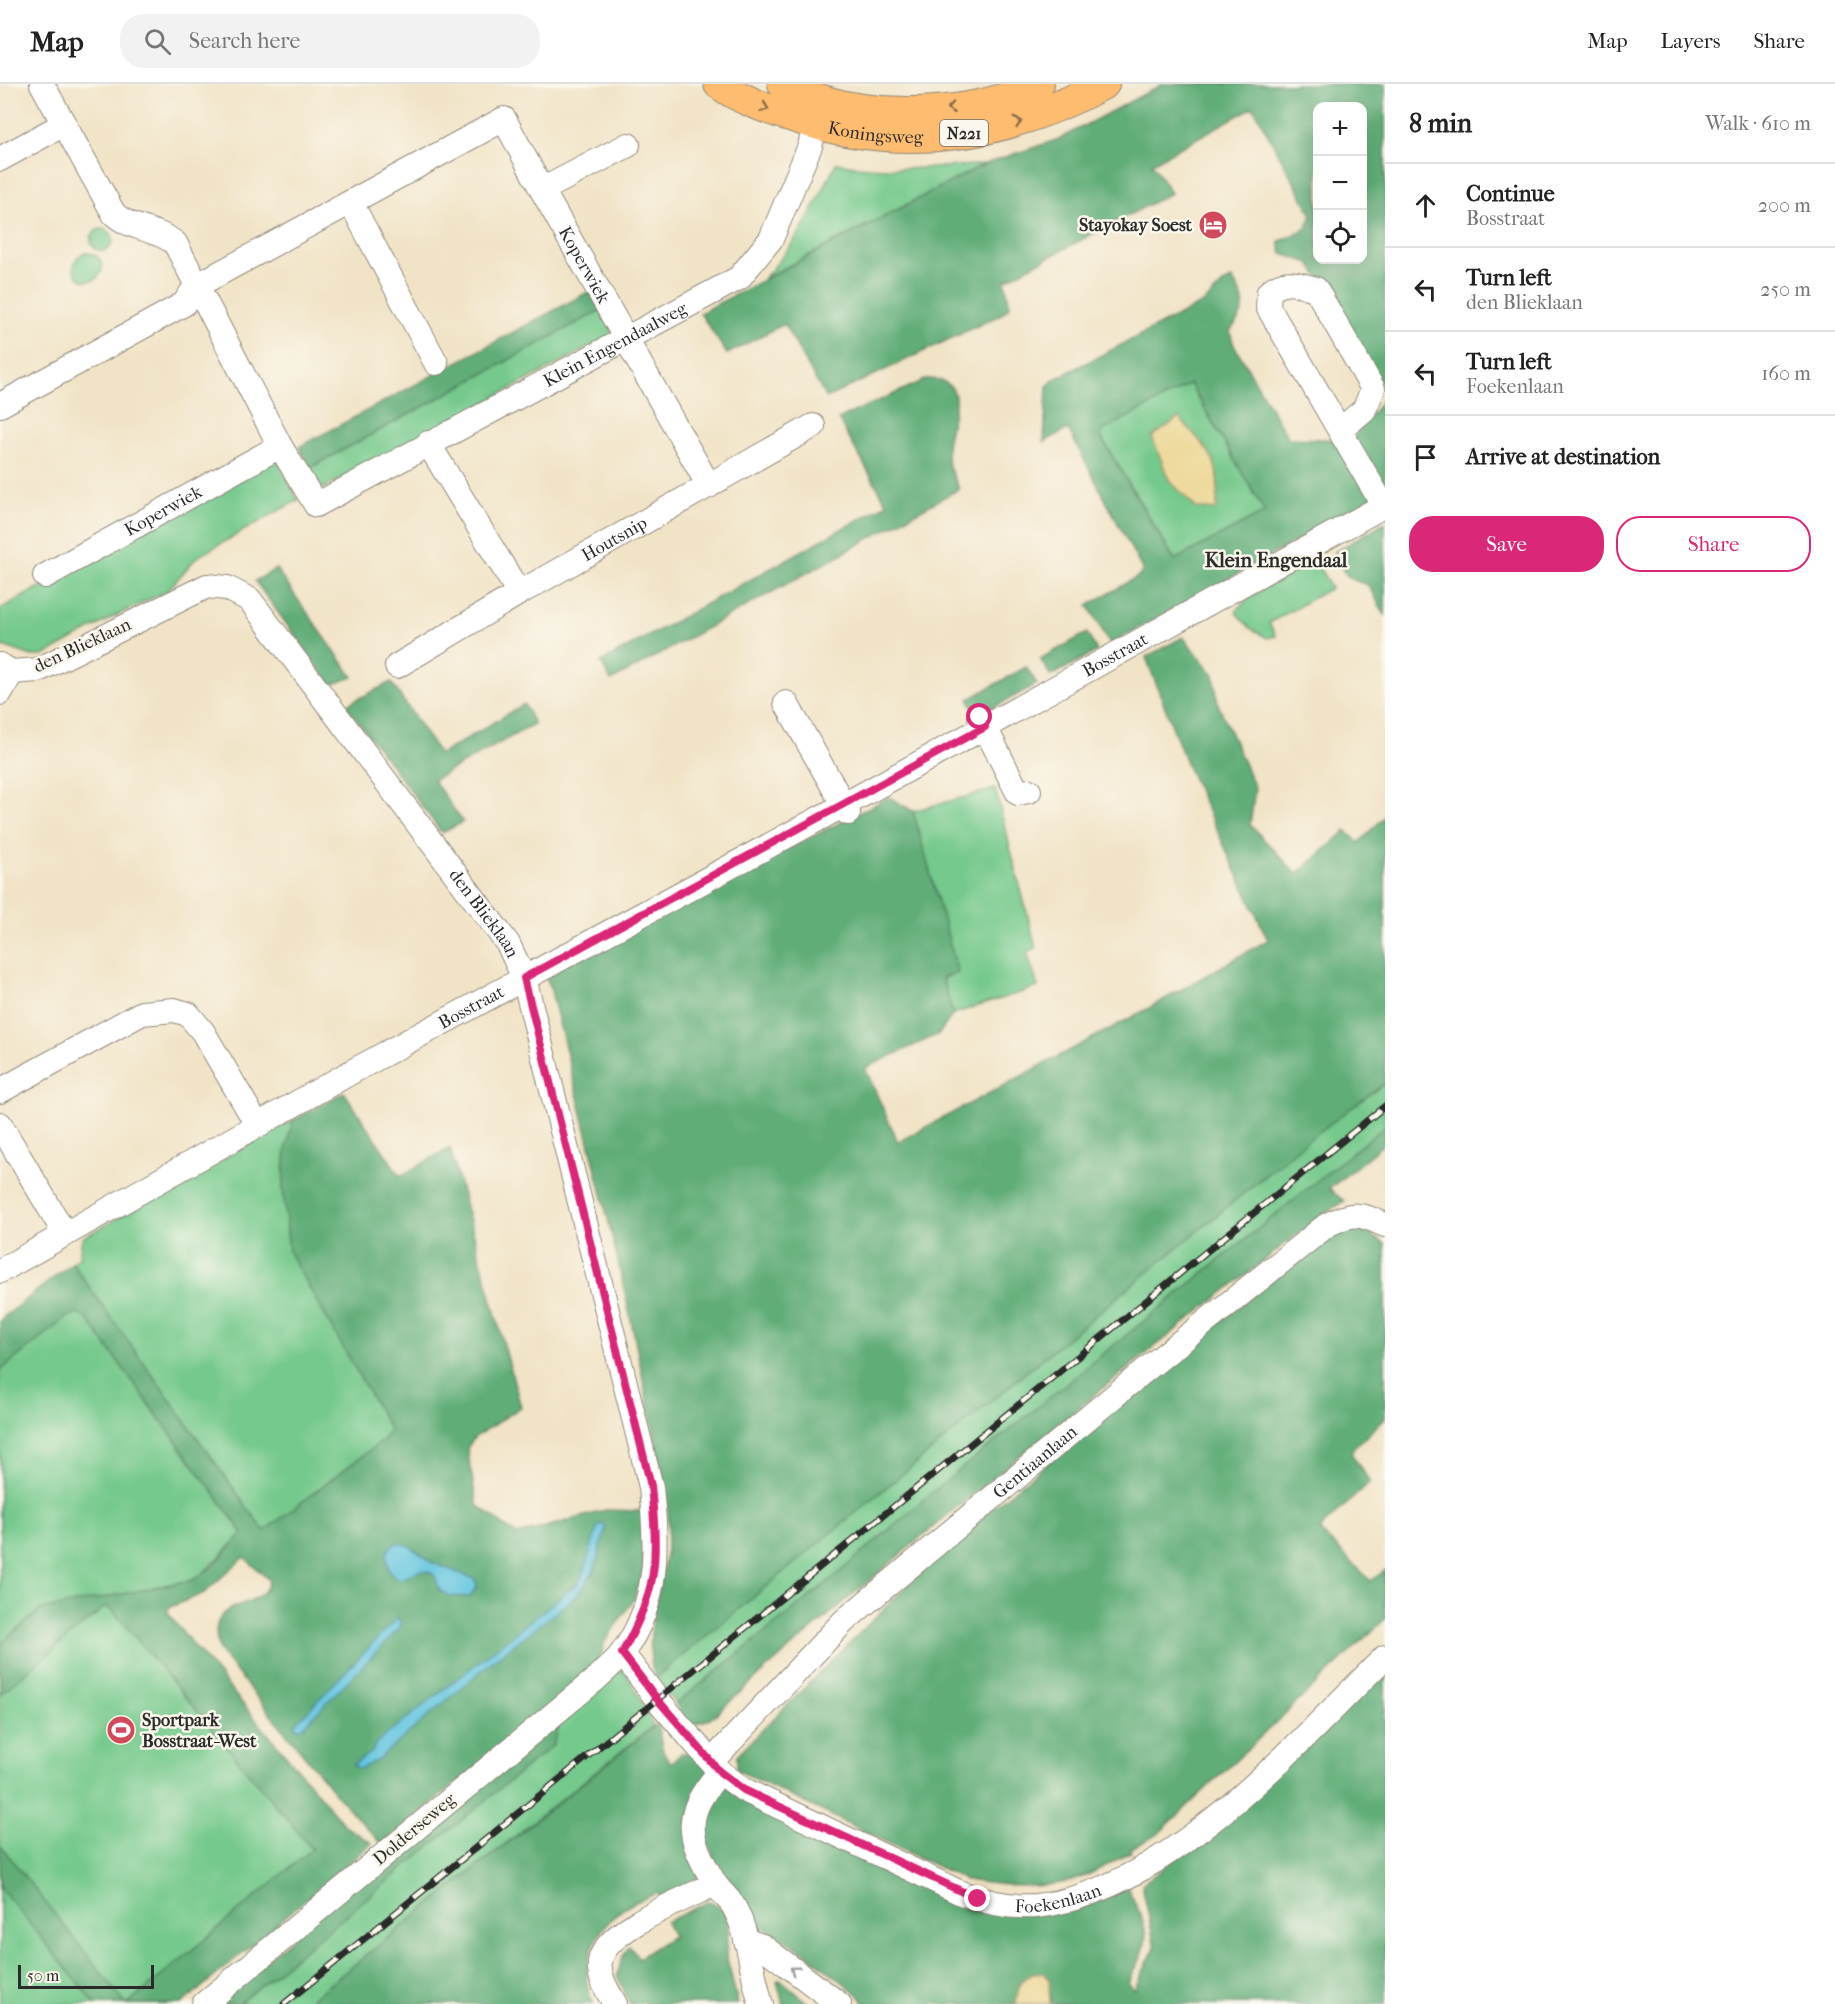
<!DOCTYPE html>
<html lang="en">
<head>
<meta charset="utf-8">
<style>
	body { margin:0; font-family:"IM FELL French Canon",serif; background:#f2f2f2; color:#222 }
	.controls { position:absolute; right:18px; top:18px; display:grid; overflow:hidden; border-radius:12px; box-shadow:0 6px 24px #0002 }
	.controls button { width:54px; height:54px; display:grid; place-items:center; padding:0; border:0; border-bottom:2px solid #e0e0e0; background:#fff; color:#222; font:30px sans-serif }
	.scale { position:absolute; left:18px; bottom:15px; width:136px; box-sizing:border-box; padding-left:6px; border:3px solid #2b2b2b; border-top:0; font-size:16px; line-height:21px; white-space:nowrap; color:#2b2b2b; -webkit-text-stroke:4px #fbf7ec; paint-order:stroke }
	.stop { position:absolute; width:18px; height:18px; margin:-14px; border:4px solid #db2777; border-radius:50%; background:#fff }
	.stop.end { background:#db2777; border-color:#fff; box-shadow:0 2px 6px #0008 }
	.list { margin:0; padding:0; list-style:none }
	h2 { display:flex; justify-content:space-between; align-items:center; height:78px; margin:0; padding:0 24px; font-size:26px }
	h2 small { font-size:20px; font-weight:400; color:#767676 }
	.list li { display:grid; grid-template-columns:39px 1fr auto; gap:18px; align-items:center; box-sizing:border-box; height:84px; padding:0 24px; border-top:2px solid #e0e0e0 }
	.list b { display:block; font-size:22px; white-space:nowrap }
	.list p { margin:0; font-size:20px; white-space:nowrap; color:#767676 }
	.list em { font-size:20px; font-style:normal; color:#767676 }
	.actions { display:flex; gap:12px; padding:18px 24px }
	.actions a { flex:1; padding:14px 0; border:2px solid #db2777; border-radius:24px; text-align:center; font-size:21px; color:#db2777 }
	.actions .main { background:#db2777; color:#fff }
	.icon { flex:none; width:33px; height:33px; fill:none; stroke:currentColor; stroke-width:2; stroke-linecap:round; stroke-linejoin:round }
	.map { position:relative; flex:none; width:1385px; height:1920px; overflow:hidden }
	header { display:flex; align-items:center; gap:36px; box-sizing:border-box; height:84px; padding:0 30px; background:#fff; border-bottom:2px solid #e0e0e0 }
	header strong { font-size:28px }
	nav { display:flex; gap:33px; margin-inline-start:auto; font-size:21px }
	.search { width:420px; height:54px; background:#f2f2f2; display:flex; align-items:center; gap:15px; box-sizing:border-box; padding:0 21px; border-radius:24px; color:#767676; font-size:22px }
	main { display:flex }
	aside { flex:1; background:#fff }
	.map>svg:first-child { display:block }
</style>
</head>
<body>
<header>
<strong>Map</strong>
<div class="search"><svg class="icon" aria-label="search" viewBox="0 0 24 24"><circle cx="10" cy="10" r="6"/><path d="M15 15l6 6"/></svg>Search here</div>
<nav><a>Map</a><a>Layers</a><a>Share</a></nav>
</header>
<main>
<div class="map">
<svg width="1385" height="1920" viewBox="0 0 1385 1920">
	<rect width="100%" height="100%" fill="#fbf7ec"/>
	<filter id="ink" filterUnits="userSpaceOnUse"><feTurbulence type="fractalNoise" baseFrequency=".0167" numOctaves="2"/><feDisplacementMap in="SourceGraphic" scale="12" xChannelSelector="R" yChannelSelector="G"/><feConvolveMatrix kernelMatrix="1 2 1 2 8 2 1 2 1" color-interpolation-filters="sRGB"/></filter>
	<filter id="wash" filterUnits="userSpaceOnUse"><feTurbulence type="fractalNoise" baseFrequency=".008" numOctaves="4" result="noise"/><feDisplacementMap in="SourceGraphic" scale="24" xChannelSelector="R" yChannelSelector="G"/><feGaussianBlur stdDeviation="1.35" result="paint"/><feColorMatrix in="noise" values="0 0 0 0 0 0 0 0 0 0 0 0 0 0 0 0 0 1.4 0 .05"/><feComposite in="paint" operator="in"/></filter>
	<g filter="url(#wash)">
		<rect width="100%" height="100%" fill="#f1e3c6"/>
		<!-- green -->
		<g fill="#75c98c" stroke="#507a5c" stroke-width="1.5">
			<path d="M836 79C885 88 936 84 985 80L763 195C799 158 814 124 836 79Z"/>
			<circle cx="102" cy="156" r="11"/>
			<circle cx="88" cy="183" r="14"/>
			<polygon points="601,226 614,250 322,405 310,384"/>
			<polygon points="1190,299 1265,428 1175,476 1101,353 1102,347"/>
			<polygon points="276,374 298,416 197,473 167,507 111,534 43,572 32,572 0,561 0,525"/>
			<path d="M1316 478 1331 504 1269 539 1276 552 1267 554 1250 544 1236 529C1241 512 1299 487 1316 478Z"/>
			<polygon points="995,705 1036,864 1027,868 1038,903 953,930 942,894 957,889 913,727"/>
			<polygon points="1385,999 1385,1042 929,1411 833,1494 676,1620 655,1594 1308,1056"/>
			<polygon points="293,1036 286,1066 283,1103 289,1168 390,1346 383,1356 264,1447 72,1179 79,1173 82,1154"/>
			<polygon points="79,1199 243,1450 202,1490 193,1496 154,1503 140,1518 345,1775 170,1920 0,1920 0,1254"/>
			<polygon points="614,1584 623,1585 634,1602 653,1642 305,1920 238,1920 553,1661 559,1642"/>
		</g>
		<!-- forest -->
		<g fill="#60ad78" stroke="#466c52" stroke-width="1.5" fill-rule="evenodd">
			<path d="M1163 0H1385V306L1310 179 1282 170 1279 158 1307 144 1312 131 1253 23 1152 79 1171 109 1005 196 1010 223 1000 231 826 314 784 240 727 270 700 229 985 80 1059 55ZM1318 22H1362V176H1318Z"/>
			<path d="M1232 195C1248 219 1247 225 1230 247L1233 259 1288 354 1351 356 1385 313V408L1110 560 1088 521 1141 491 1142 485 1068 345 1044 358 1047 302 1055 295 1205 218 1225 198ZM1190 300 1265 428 1174 476 1101 353 1102 347Z"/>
			<polygon points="590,207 601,226 310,384 299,363"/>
			<path d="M927 295C979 295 942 346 947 374 948 384 955 395 959 405L611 597 601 578 887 420 838 335Z"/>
			<path d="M1385 438V531L1368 501C1345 495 1343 489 1334 468Z"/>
			<polygon points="276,485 353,593 331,601 255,497"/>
			<polygon points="1087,549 1097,567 1051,592 1040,575"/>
			<path d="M1183 553 1214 591 1218 620 1255 704 1250 741 1297 790 1346 747 1359 759 1385 732V999L1308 1056 655 1594C638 1545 673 1483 668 1429 663 1384 651 1339 643 1295 617 1162 582 1031 549 899L544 891 889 713 913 727 958 889 942 894 953 930 939 950 865 984 898 1058 1149 924 1268 856 1188 684 1146 573Z"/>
			<polygon points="1026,583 1037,600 978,632 969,615"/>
			<polygon points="391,598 440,671 524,620 534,640 433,696 463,738 442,749 346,621"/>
			<path d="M344 1008 400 1092 450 1064 521 1323 475 1353 467 1364 477 1421 517 1451 606 1426 644 1427 645 1479 634 1515 605 1557 601 1572 574 1603 382 1760 339 1714 220 1568C200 1509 265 1530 269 1496L244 1473 204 1509 170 1523 167 1526 175 1539 346 1743 372 1759 182 1920H128L312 1765 114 1528 106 1522 0 1610V1560L40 1526 193 1496 213 1482 243 1449 87 1235 78 1229 66 1234 0 1287V1236L72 1179 264 1447 383 1356 390 1346 289 1168 283 1103 286 1066 293 1036Z"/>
			<path d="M1385 1042V1059L1329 1105 1344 1117 1318 1134C1111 1296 906 1460 710 1635L688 1642 676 1620 833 1494 929 1411Z"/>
			<path d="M1348 1144 1366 1148 1385 1160V1334L1354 1364 1352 1371 1370 1398 1319 1446 1371 1497 1385 1486V1535L1157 1751 1129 1765 1131 1768C1116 1776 1101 1785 1085 1792 1049 1807 1003 1802 965 1796L737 1686V1671L951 1458 1333 1146Z"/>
			<path d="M1385 1588V1920H1050L1051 1912 1043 1889 1019 1900 1016 1920H865L859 1911 803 1867 758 1840 745 1829 720 1790 702 1744 707 1713 725 1702 969 1820 1126 1800C1148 1847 1155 1851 1128 1899L1134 1906 1155 1863 1142 1800 1174 1776Z"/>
			<path d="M657 1640 663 1667 670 1679 683 1669H694L708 1683 699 1797 664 1820 658 1809C648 1813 637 1817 628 1822 596 1840 575 1887 594 1920H305Z"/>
			<polygon points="559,1642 553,1661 238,1920 214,1920 486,1691"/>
			<polygon points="0,1761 126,1920 95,1920 0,1803"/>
			<polygon points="709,1817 721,1823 729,1837 726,1870 738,1920 646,1920 644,1918 630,1920 617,1892 622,1874 629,1862 639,1874 673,1852 666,1838"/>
			<polygon points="780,1895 809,1920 783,1920 777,1897"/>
		</g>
		<!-- sand -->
		<g fill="#eeda9e" stroke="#8c8264" stroke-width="1.5">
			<path d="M1179 334C1211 369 1223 376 1216 426L1196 424 1169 396 1152 353Z"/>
			<path d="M1036 1889H1043L1049 1896 1050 1920H1016C1018 1904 1019 1894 1036 1889Z"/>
		</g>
		<!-- water -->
		<g fill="#63c6e0" stroke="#477886" stroke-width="1.5">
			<polygon points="601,1439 606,1444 594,1487 576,1513 494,1576 377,1676 360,1685 353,1680 372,1668 376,1659 578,1499 583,1491 597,1444"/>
			<path d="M398 1459 408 1461 433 1479 475 1495 477 1502 470 1513 450 1512 439 1506 435 1492C420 1479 412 1494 398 1495 387 1488 382 1472 392 1461Z"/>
			<polygon points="397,1534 401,1538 400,1544 302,1644 296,1644 296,1639"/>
		</g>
	</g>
	<g filter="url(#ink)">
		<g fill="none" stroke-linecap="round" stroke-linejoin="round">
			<!-- minor casing -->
			<g stroke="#8e8778" stroke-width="26">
				<g id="minor">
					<path id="s1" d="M64 40 114 130C132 146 156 144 175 159L280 362 316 421 739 194 771 155 810 62 820 22"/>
					<polyline points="0,75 64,40 42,0"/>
					<path id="s2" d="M542 106 709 402"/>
					<polyline points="351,119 436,279"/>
					<polyline points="0,321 184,220 196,202 504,35 542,106 628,61"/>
					<path d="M1340 346 1364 326 1373 305 1316 205C1297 200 1285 194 1269 208L1268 223 1379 414 1385 424"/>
					<path id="s3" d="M428 359 519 509 813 342"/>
					<path id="s4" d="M45 492 280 362"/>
					<path id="s5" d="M0 581 12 588 38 586 207 502 227 504 250 516 508 860 524 894 651 1403C657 1463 660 1516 623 1568 616 1578 605 1586 596 1595L204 1920"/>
					<polyline points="397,582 519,509"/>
					<polyline points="0,609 12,588"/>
					<polyline points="786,619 848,729"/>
					<polyline points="980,633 1018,709 1029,707"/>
					<polyline points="0,1007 142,929 174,926 188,930 203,948 258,1042"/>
					<polyline points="0,1040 65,1150"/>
					<path id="s6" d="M0 1187 355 986 844 721 1385 421"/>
					<path id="s7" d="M622 1569 657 1615 720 1688 744 1706 961 1809C985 1818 1010 1824 1036 1822 1167 1808 1295 1661 1385 1573"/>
					<path id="s8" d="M712 1677 844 1537 1143 1288 1327 1141C1354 1128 1358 1129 1385 1141"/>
					<path d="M720 1688C683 1730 686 1751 714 1798 719 1807 729 1814 734 1823 750 1852 751 1889 761 1920"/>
					<polyline points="746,1857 762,1862 839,1920"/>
					<path d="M615 1920C608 1908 598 1893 600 1878 603 1846 687 1814 715 1800"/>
				</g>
			</g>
			<!-- major casing -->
			<g stroke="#8e8778" stroke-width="32">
				<g id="major">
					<path id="s9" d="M719 0C741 16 767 25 793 33 903 70 1004 54 1104 0"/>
					<path d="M783 0C796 5 809 12 822 16 885 36 980 31 1039 0"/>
				</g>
			</g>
			<!-- minor -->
			<use href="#minor" stroke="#fff" stroke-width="24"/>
			<!-- major -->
			<use href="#major" stroke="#fdbc6f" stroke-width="30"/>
			<!-- rail casing -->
			<g stroke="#2b2b2b" stroke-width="7">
				<polyline id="rail" points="284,1920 1385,1022"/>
			</g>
			<!-- rail -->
			<use href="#rail" stroke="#fbf7ec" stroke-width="4.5" stroke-dasharray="14" stroke-linecap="butt"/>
		</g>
		<!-- one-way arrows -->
		<defs><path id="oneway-chevron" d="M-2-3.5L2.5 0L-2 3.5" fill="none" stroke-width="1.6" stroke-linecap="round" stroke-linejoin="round" transform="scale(1.5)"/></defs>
		<g stroke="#8a6c4a">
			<use href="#oneway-chevron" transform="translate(765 24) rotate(21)"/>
			<use href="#oneway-chevron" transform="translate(951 24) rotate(173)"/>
			<use href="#oneway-chevron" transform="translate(1018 38) rotate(-16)"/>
		</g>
		<use stroke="#a0a0a0" href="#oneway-chevron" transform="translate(794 1886) rotate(-143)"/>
	</g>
	<g fill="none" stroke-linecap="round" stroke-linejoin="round" filter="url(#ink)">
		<!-- route -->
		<path stroke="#db2777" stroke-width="8" d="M978 1815 744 1706 720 1688 657 1615 622 1569C659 1504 658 1475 651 1402L524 894 985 643 980 633"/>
	</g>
	<!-- icons -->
	<defs>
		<g id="hotel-disc" transform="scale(1.5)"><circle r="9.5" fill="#d1495b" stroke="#fbf7ec"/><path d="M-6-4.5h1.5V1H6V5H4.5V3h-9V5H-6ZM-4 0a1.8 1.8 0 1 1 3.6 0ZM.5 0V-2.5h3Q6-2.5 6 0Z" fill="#fff"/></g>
		<g id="stadium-disc" transform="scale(1.5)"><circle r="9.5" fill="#d1495b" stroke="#fbf7ec"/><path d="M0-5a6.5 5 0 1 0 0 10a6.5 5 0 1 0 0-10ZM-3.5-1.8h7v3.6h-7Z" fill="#fff"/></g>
	</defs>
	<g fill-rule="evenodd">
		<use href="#hotel-disc" x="1213" y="141"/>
		<use href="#stadium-disc" x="121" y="1646"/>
	</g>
	<g text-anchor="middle" stroke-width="5" stroke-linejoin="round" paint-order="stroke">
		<!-- shield labels -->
		<rect fill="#fbf7ec" stroke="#696865" stroke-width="1.5" x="940" y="36" width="48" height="26" rx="4.5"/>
		<g font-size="16" font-weight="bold" fill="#2b2b2b">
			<text x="964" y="55">N221</text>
		</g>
		<!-- street labels -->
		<g font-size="18" fill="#2b2b2b" stroke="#fbf7ec">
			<text dy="6" stroke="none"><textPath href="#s9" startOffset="166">Koningsweg</textPath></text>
			<text dy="6" stroke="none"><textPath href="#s2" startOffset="86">Koperwiek</textPath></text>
			<text dy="6" stroke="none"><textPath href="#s1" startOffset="808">Klein Engendaalweg</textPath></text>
			<text dy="6" stroke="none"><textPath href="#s4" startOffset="135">Koperwiek</textPath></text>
			<text dy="6" stroke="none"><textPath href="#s3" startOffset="285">Houtsnip</textPath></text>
			<text transform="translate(82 561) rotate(-25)" y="6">den Blieklaan</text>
			<text dy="6" stroke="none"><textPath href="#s6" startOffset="1274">Bosstraat</textPath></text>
			<text dy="6" stroke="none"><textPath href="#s5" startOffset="666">den Blieklaan</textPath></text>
			<text dy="6" stroke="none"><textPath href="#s6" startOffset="540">Bosstraat</textPath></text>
			<text dy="6" stroke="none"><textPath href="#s8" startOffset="441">Gentiaanlaan</textPath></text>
			<text transform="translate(414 1745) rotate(-40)" y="6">Dolderseweg</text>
			<text dy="6" stroke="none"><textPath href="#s7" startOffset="524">Foekenlaan</textPath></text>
		</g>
		<!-- poi labels -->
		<g font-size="18" font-weight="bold" fill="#2b2b2b" stroke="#fbf7ec" text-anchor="end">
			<text x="1192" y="147">Stayokay Soest</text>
			<text x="142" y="1642" text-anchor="start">Sportpark<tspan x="142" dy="21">Bosstraat-West</tspan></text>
		</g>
		<!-- neighbourhood labels -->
		<g font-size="20" font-weight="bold" fill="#2b2b2b" stroke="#fbf7ec">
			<text x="1276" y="483">Klein Engendaal</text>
		</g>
	</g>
</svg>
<div class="controls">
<button>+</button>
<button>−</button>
<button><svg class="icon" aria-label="locate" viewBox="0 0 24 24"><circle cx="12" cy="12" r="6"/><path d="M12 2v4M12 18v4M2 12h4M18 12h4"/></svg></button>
</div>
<div class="scale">50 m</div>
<div class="stop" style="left:980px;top:633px"></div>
<div class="stop end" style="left:978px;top:1815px"></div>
</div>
<aside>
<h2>8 min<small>Walk · 610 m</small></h2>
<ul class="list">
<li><svg class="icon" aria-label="ahead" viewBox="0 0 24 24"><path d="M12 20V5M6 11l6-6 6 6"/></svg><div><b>Continue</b><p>Bosstraat</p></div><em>200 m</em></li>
<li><svg class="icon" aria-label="left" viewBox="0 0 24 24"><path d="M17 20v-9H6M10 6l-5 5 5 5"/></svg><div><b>Turn left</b><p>den Blieklaan</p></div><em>250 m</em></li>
<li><svg class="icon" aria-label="left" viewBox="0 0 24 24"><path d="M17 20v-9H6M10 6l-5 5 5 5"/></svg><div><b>Turn left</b><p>Foekenlaan</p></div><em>160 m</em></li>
<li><svg class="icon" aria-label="arrive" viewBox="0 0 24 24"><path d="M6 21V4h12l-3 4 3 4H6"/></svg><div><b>Arrive at destination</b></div></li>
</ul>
<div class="actions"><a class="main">Save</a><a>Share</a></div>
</aside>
</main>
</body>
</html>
